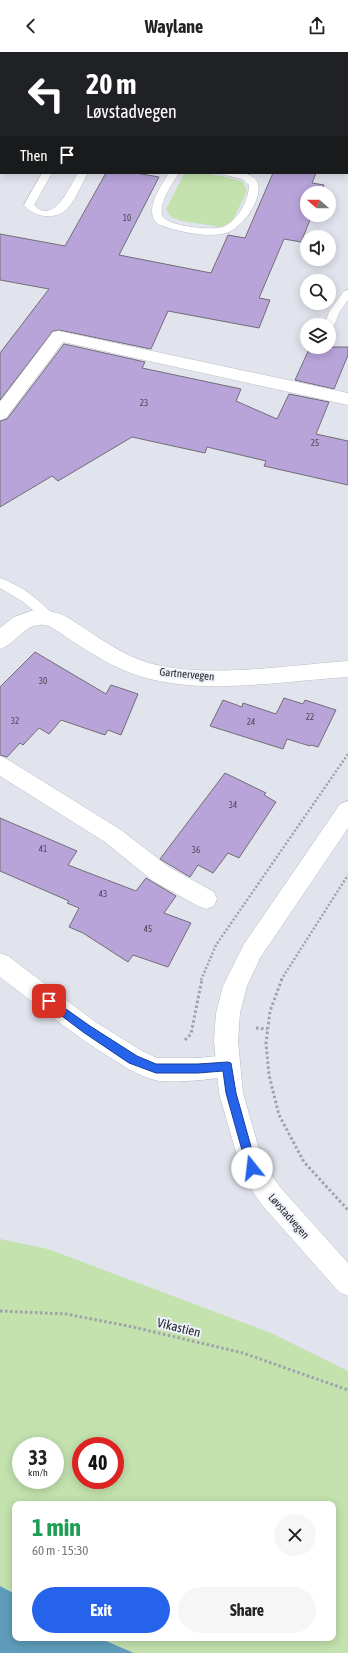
<!DOCTYPE html>
<meta charset="utf-8">
<style>
:root{--surface:#fff;--page:#f6f6f6;--text:#222;--muted:#767676;--accent:#2563eb}
body{margin:0;font-family:"Asap Condensed",sans-serif;background:var(--page);color:var(--text);height:100vh;display:flex;flex-direction:column;font-size:15px;white-space:nowrap}
*{box-sizing:border-box;margin:0}
p{font-size:13px;color:var(--muted)}
.icon{flex:none;width:22px;height:22px;fill:none;stroke:currentColor;stroke-width:2;stroke-linecap:round;stroke-linejoin:round}
.map{position:relative;flex:1;overflow:hidden}
.side{position:absolute;left:12px;top:1449px;width:324px;height:140px;display:flex;flex-direction:column;background:var(--surface);border-radius:8px;box-shadow:0 2px 10px #0003}
.side>*{flex:none}
.banner{position:absolute;left:0px;top:0px;width:348px;height:122px;box-shadow:0 2px 10px #0003;background:#202124;color:#fff;overflow:hidden}
.needle{width:26px;rotate:290deg}
.controls{position:absolute;left:300px;top:134px;display:grid;gap:8px}
.controls a{display:grid;place-items:center;width:36px;height:36px;border-radius:50%;background:var(--surface);box-shadow:0 2px 10px #0003;font-size:20px}
.speed{position:absolute;left:12px;top:1385px;display:flex;gap:8px;font-size:20px;font-weight:700;text-align:center}
.speed>*{display:grid;place-content:center;width:52px;height:52px;border-radius:50%;background:var(--surface);box-shadow:0 2px 10px #0003;line-height:1}
.speed small{font-size:10px;font-weight:400}
.speed .limit{border:6px solid #d22;background:#fff;color:#111}
.pin{position:absolute;display:grid;place-items:center;width:34px;height:34px;color:#fff;margin:-17px;border-radius:8px;box-shadow:0 2px 6px #0006}
.me{position:absolute;width:44px;margin:-22px;rotate:344deg;stroke-linejoin:round;filter:drop-shadow(0 0 3px #0008)}
.turn{display:flex;align-items:center;gap:14px;height:84px;padding:0 20px;font-size:18px}
.turn .icon{width:52px;height:52px;stroke-width:2.5}
.turn b{display:block;font-size:28px;line-height:34px}
.then{display:flex;align-items:center;height:38px;padding:0 20px;background:#0003;gap:8px;font-size:15px}
.round{display:grid;place-items:center;flex:none;width:42px;height:42px;border-radius:21px;background:var(--page)}
.head{display:flex;align-items:center;justify-content:space-between;height:68px;padding:0 20px}
h1{font-size:24px;font-weight:700;line-height:30px;color:#1e9e55}
.action{display:flex;gap:8px;margin-top:auto;padding:8px 20px}
.action a{flex:1;height:46px;border-radius:24px;background:var(--accent);color:#fff;font-size:16px;font-weight:700;line-height:46px;text-align:center}
.action a+a{background:var(--page);color:var(--text)}
header{display:flex;justify-content:space-between;align-items:center;height:52px;padding:0 20px;background:var(--surface);font-size:18px;font-weight:700}
.map>svg:first-child{display:block}
</style>
<header><svg class="icon" aria-label="back" viewBox="0 0 24 24"><path d="M15 5l-7 7 7 7"/></svg>Waylane<svg class="icon" aria-label="share" viewBox="0 0 24 24"><path d="M12 15V3M7 8l5-5 5 5M5 13v7h14v-7"/></svg></header>
<div class="map">
<svg width="348" height="1601" viewBox="0 0 348 1601">
<rect width="100%" height="100%" fill="#e1e4ed"/>
<path fill="#c3e2ae" fill-rule="evenodd" d="M186,121c19,0 39,2 57,9l4,9 -15,31 -12,5 -38,-6 -11,-4 -5,-8 18,-35z
M0,1187l48,10 223,84 77,38v282h-214l-35,-15h234v-134h-318v90l-15,-8zM21,1394h34v34h-34zM81,1394h34v34h-34z"/>
<path fill="#5f9cbb" d="M0,1534l15,8v44h84l35,15h-134z"/>
<path fill="#b8a4d9" stroke="#716e76" d="M106,121h30l23,4 -40,78 92,18 17,-38 17,3 28,-65h43l-4,10 12,2 -3,8h-14v22h5l-11,27 -17,-3 -25,59 11,2 -11,28 -91,-17 -17,38 -92,-19 -6,1 -53,69v-47l49,-64 -49,-9v-46l65,12z
M64,292l81,18 -3,6 99,21 -5,12 41,18 12,-25 40,8 -13,32 32,7v44l-84,-19 2,-5 -59,-14 -2,6 -73,-16 -74,44 -6,-5 -52,31v-86l7,-2z
M310,295h38v8l-14,34 -39,-9z
M35,600l71,42 5,-9 27,9 -17,41 -13,-5 -3,5 -44,-15 -12,14 -10,-6 -16,17 -3,-2 -13,14 -7,-2v-68z
M284,646l19,6 2,-4 31,10 -18,37 -7,-2 -1,1 -23,-7 -4,10 -73,-23 13,-26 19,7 1,-4 33,11z
M225,721l41,20 -2,2 12,7 -37,56 -11,-5 -15,20 -15,-8 -8,12 -30,-18z
M0,766l77,33 -9,14 68,26 10,-13 30,18 -12,17 27,10 -23,44 -35,-12 -5,7 -45,-29 -14,-6 10,-19 -12,-5 2,-2 -69,-30z"/>
<g fill="none" stroke-linecap="round" stroke-linejoin="round">
<g stroke="#b9bcc5" stroke-width="1">
<path id="lane" d="M42,121h10l-18,32c20,21 36,-19 44,-32h10c-6,10 -13,28 -21,36 -12,12 -34,8 -43,-4z
M169,121h10c-7,11 -20,29 -17,42 2,11 51,16 61,12 15,-6 26,-27 26,-42l-7,-6 -17,-4 -2,-2c10,0 22,-2 30,4 17,13 -9,49 -24,55 -20,7 -49,0 -69,-7 -19,-11 1,-39 9,-52z
M348,238v10l-8,11 -7,17 -4,1v-4h-5l6,-15 14,-19z
M0,526c21,7 39,22 54,37l2,3 -2,3 -4,2 -4,-2 -24,-20 -22,-13z"/>
</g>
<g stroke="#b9bcc5" stroke-width="1">
<path id="street" d="M0,61h1v8h-1z
M347,63h1v8h-1z
M59,279l289,62v12l-285,-63 -57,76 -6,2v-18l53,-70z
M34,558l15,1 12,3c26,14 50,35 79,46 56,21 148,5 208,1v16c-70,4 -153,21 -220,-5 -28,-11 -53,-30 -79,-46 -23,-7 -31,17 -49,23v-21l14,-11z
M0,704l7,3 114,71 48,37 45,25 3,7 -3,7 -8,3 -8,-3 -45,-25 -48,-39 -105,-66z
M0,901l8,3 86,65 48,30 15,7h41l30,-3 9,3 3,8 -3,8c-15,5 -67,10 -82,6 -19,-5 -36,-17 -52,-27 -36,-23 -69,-50 -103,-76z"/>
</g>
<g stroke="#b9bcc5" stroke-width="1">
<path id="secondary" d="M348,749v27l-88,130 -13,28 -7,27 -2,28 5,52 20,70 17,24 68,76v33l-9,-4 -77,-87 -19,-28 -24,-84 -5,-52 2,-28 7,-27 21,-42 96,-140z"/>
</g>
<path stroke="#a0a2aa" stroke-width="2.5" stroke-dasharray="2 2" stroke-linecap="butt" d="M201,928l15,-35 132,-191
M281,928l67,-105"/>
<path stroke="#a0a2aa" stroke-width="3" stroke-dasharray="2.5 2.5" stroke-linecap="butt" d="M282,927l-12,32 -4,32 3,32 10,40 25,47 44,48
M256,976l11,1
M185,988l6,-6 11,-55
M0,1259l66,3 67,13 110,26 105,37"/>
<use href="#lane" fill="#fff" fill-rule="evenodd"/>
<use href="#street" fill="#fff" fill-rule="evenodd"/>
<use href="#secondary" fill="#fff" fill-rule="evenodd"/>
</g>
<path fill="#2563eb" stroke="#184099" d="M49,945l41,29 47,30 19,8h42l30,-2 3,1 5,30 21,75 -1,4 -4,1 -3,-1 -2,-4 -21,-75 -3,-22 -25,2h-42l-27,-10 -46,-31 -37,-28 -2,-3 2,-3z"/>
<g text-anchor="middle" stroke-width="4" stroke-linejoin="round" paint-order="stroke">
<g font-size="9" fill="#4b4757">
<text x="127" y="169">10</text>
<text x="144" y="354">23</text>
<text x="315" y="394">25</text>
<text x="43" y="632">30</text>
<text x="310" y="668">22</text>
<text x="15" y="672">32</text>
<text x="251" y="673">24</text>
<text x="233" y="756">34</text>
<text x="43" y="800">41</text>
<text x="196" y="801">36</text>
<text x="103" y="845">43</text>
<text x="148" y="880">45</text>
</g>
<g font-size="11" fill="#27282c" stroke="#eef2fb">
<text transform="translate(187 622) rotate(5)" y="4">Gartnervegen</text>
<text transform="translate(289 1164) rotate(49)" y="4">Løvstadvegen</text>
</g>
<g font-size="13" fill="#27282c" stroke="#eef2fb">
<text transform="translate(179 1275) rotate(14)" y="5">Vikastien</text>
</g>
</g>
</svg>
<div class="controls">
<a><svg class="needle" viewBox="-14 -14 28 28"><path d="M0-13l5 13h-10z" fill="#e53935"/><path d="M0 13l5-13h-10z" fill="#767676"/></svg></a>
<a><svg class="icon" aria-label="sound" viewBox="0 0 24 24"><path d="M4 9h4l5-4v14l-5-4H4zM17 9q2 3 0 6"/></svg></a>
<a><svg class="icon" aria-label="search" viewBox="0 0 24 24"><circle cx="10" cy="10" r="6"/><path d="M15 15l6 6"/></svg></a>
<a><svg class="icon" aria-label="layers" viewBox="0 0 24 24"><path d="M12 4l9 5-9 5-9-5zM3 14l9 5 9-5"/></svg></a>
</div>
<div class="speed"><div>33<small>km/h</small></div><div class="limit">40</div></div>
<div class="pin" style="left:49px;top:949px;background:#d93025"><svg class="icon" aria-label="arrive" viewBox="0 0 24 24"><path d="M6 21V4h12l-3 4 3 4H6"/></svg></div>
<svg class="me" style="left:252px;top:1116px" viewBox="-20 -20 40 40"><circle r="19" fill="#fff"/><path d="M0-13L10 11 0 6-10 11z" fill="#2563eb"/></svg>
<div class="banner">
<div class="turn"><svg class="icon" aria-label="left" viewBox="0 0 24 24"><path d="M17 20v-9H6M10 6l-5 5 5 5"/></svg><div><b>20 m</b>Løvstadvegen</div></div>
<div class="then">Then<svg class="icon" aria-label="arrive" viewBox="0 0 24 24"><path d="M6 21V4h12l-3 4 3 4H6"/></svg></div>
</div>
<section class="side">
<div class="head"><div><h1>1 min</h1><p>60 m · 15:30</p></div><a class="round"><svg class="icon" aria-label="close" viewBox="0 0 24 24"><path d="M6 6l12 12M18 6L6 18"/></svg></a></div>
<div class="action"><a>Exit</a><a>Share</a></div>
</section>
</div>
